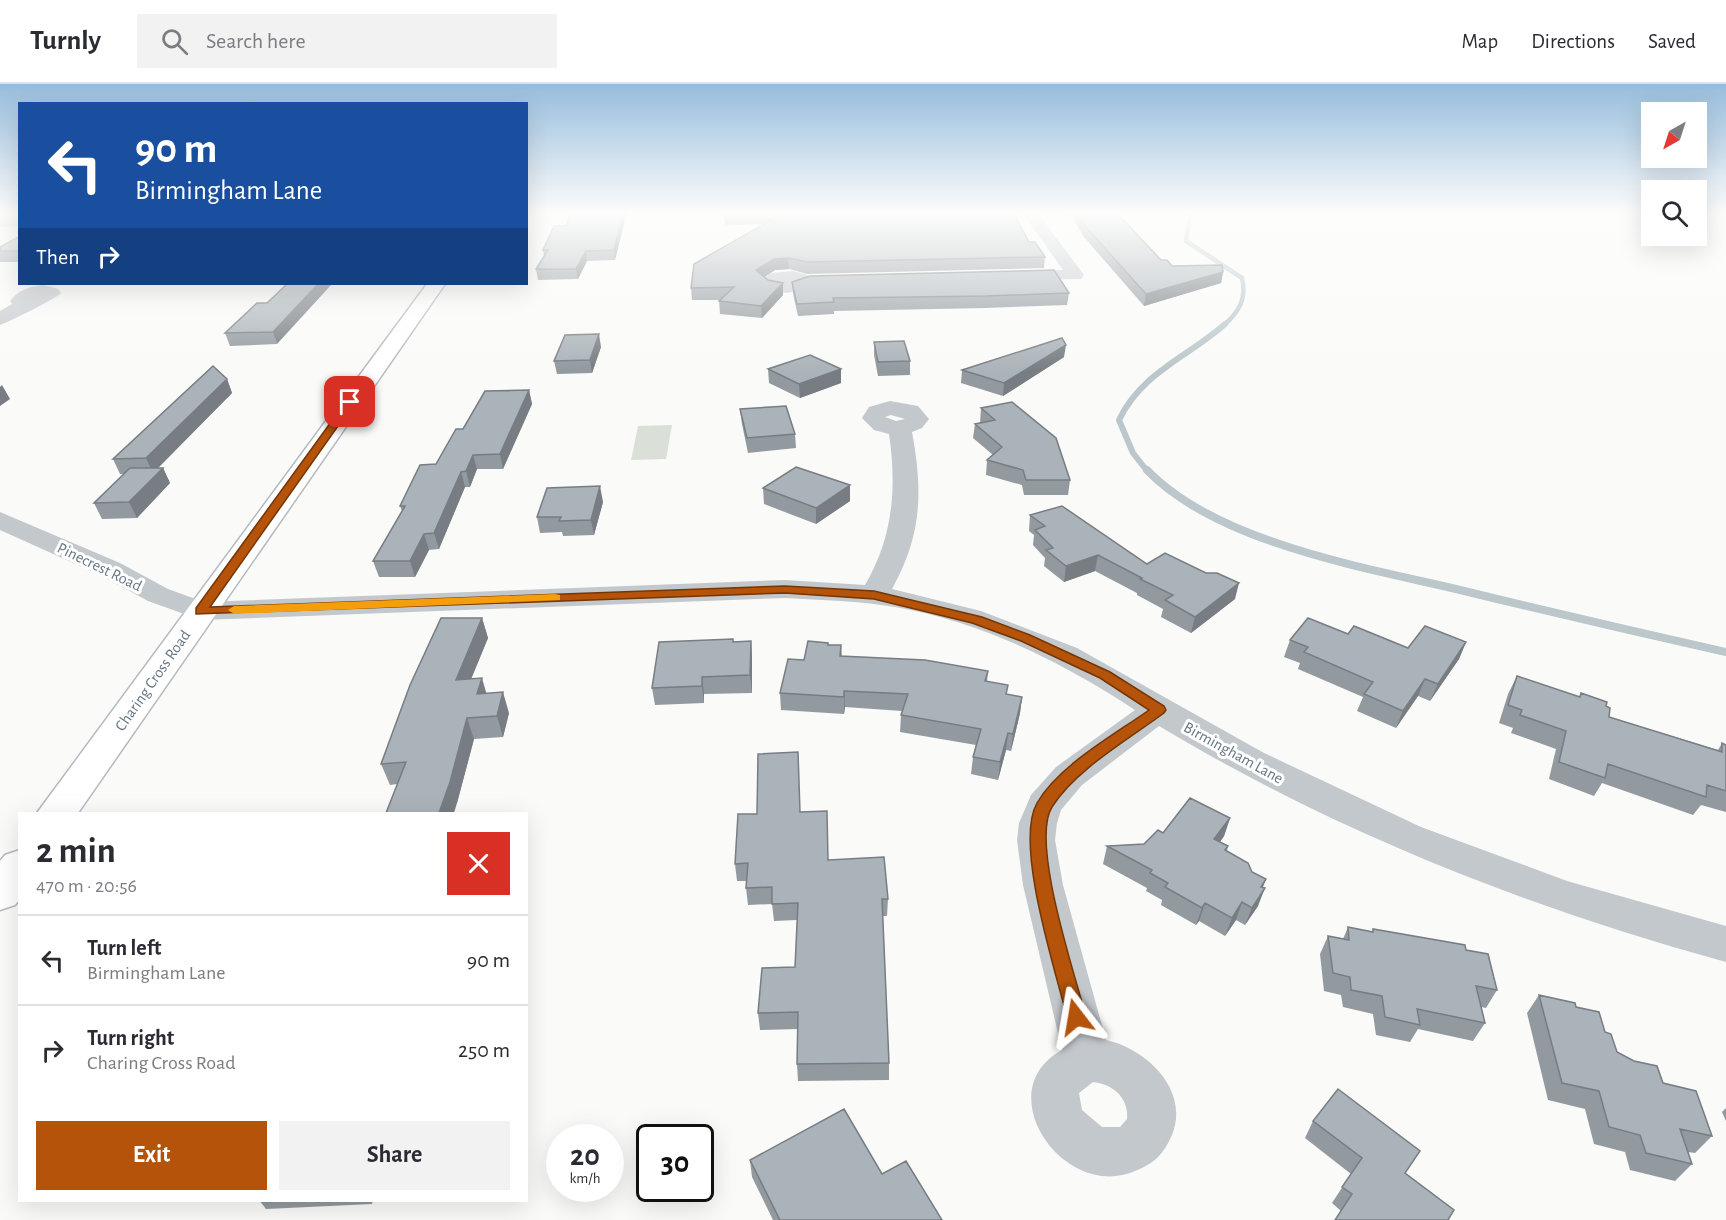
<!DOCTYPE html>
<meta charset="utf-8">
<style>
:root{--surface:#fff;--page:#f2f2f3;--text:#2b2b33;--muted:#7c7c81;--line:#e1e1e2;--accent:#b45309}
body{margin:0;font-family:"Alegreya Sans",sans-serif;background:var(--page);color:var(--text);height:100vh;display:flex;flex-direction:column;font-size:22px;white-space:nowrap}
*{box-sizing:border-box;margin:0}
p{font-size:20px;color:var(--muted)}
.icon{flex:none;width:33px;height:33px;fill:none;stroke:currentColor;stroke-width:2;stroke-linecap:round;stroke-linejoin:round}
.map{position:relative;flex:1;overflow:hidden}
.panel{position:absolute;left:18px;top:728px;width:510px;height:390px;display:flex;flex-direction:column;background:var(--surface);border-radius:0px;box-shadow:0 6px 24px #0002}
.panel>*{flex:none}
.hud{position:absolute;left:18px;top:18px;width:510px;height:183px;border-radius:0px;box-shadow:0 6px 24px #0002;background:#1a4fa0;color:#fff;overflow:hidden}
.needle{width:39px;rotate:219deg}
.tools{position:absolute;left:1641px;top:18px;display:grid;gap:12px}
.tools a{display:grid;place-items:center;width:66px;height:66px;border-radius:0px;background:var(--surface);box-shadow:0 6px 24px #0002;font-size:30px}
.speed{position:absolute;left:546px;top:1040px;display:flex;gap:12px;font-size:30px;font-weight:700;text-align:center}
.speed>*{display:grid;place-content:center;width:78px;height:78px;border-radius:50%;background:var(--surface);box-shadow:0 6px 24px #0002;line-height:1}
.speed small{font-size:15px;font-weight:400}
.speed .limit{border:3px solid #111;border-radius:9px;background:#fff;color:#111}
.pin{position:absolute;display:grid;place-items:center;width:51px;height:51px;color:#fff;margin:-26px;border-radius:12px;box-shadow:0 3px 9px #0006}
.me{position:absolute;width:66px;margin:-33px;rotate:346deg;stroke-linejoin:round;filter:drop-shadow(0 0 4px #0008)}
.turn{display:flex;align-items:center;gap:21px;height:126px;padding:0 18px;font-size:27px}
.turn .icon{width:78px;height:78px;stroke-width:2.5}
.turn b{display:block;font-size:42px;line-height:51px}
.then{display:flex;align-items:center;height:57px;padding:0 18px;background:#0003;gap:12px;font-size:22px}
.round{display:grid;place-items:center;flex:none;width:63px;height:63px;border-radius:0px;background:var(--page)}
.summary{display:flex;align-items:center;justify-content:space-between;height:102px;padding:0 18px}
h1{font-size:36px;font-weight:700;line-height:45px}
.primary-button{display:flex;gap:12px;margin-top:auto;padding:12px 18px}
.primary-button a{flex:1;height:69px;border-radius:0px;background:var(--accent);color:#fff;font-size:24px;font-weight:700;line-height:69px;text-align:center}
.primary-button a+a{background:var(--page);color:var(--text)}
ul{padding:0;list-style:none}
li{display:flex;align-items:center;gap:18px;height:90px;padding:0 18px;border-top:2px solid var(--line)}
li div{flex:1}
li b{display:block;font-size:22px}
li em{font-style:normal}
header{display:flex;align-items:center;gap:36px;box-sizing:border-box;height:84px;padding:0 30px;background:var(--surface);border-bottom:2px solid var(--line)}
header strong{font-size:28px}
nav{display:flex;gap:33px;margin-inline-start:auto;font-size:21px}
.search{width:420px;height:54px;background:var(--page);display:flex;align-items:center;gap:15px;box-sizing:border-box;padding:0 21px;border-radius:0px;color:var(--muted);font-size:22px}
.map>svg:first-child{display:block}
</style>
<header>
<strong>Turnly</strong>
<div class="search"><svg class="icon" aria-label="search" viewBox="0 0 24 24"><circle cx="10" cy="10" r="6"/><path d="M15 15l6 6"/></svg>Search here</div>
<nav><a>Map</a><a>Directions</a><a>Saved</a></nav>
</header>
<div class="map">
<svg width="1726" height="1136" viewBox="0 0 1726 1136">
<rect width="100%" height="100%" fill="#fafaf8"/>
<path fill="#dadfd7" d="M672,341l-6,34 -35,1 7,-34z"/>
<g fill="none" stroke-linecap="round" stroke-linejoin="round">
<path stroke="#bbc7cb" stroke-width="4.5" d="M1191,128l-5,29 56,37c5,21 -3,34 -19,48"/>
<path stroke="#bbc7cb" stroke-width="6" d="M1148,388l-15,-19 -14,-33c23,-48 69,-63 106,-96"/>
<path stroke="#bbc7cb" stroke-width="8" d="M1147,386c69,72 215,97 309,119 90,22 180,43 270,63"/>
<g stroke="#b3babf" stroke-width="3">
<path id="secondary" d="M427,200h18l-367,529h-41z
M20,766v49l-5,6 -15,5v-49l5,-6z"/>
</g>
<path fill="#c3c8cc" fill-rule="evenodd" d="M1022,128h15l47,63 -3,4 -74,1 -3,-4 9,-5 50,-1z
M793,187l14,4 5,8 -3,4c-15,7 -38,10 -50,-5l12,-9z
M44,201l14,4 3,4c-4,5 -54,30 -61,32v-14l12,-7 -2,-3c8,-11 21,-15 34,-16z
M890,317l28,5 11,13 -7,9 -10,4c11,60 10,103 -20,157l89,22 96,37 187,105 157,74 146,54 159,45v36c-199,-55 -389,-129 -567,-236l-77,59 -21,25 -4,13 -2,17 8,45 43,155c41,9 84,50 66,95 -9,20 -17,28 -37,36 -71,31 -148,-80 -73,-121l-39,-165 -6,-45 2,-17 12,-28 25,-28 79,-57c-73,-48 -153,-88 -240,-103 -36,-6 -73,-7 -110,-9l-584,22 -53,-19 -48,-26 -100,-45v-18l120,51 48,26 36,13 581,-22 80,5c28,-48 32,-96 24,-151l-15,-4 -12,-12 7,-11zM891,331l14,4 -9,2 -11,-4zM1093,998c20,2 36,16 34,37l-7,8h-18l-20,-17 -3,-17z"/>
<path fill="#c3c8cc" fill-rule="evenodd" d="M20,132v10l-20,1v-10z"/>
<use href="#secondary" fill="#fff" fill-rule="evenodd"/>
</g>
<path fill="#929a9f" d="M627,128l-12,48 -28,1 -9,18 -40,1 -2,-11 8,-12 -1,-7 23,-24z
M724,128h289l16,30 16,15 -1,11 -237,6 -18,-5 -14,1 -11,7 19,18 -21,23 -42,-4 -1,-13 1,-1h-28l-1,-12 74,-64 -40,1z
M1070,128h46l45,48 11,6 51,6 -2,11 -77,23 -60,-69 -14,-23z
M20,152v26h-20v-15z
M792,198l277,11 -2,12 -82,3 -151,3v3l-36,2 -5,-22z
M267,219l10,41 -47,2 -5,-13z
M874,258l36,19v14l-32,1 -4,-21z
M601,263l-9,26 -35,1 -3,-13z
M1064,273l-61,39 -42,-13 1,-13z
M768,285h73v14l-41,15 -31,-15z
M227,295l5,14 -74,75h5l7,15 -33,35 -35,1 -8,-16 31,-29h-5l-7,-15z
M529,306l3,14 -29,65h-26l-7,18h-5l-26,62 -10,1 -14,27h-36l-6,-16 29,-50 -2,-5 36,-42 27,-35z
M981,324l89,72 -2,15h-44l-2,-10 -36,-10 1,-15 6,-5 -20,-17 2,-14 5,-1z
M740,325l55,25 1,14 -48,5 -6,-29z
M850,401v16l-34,23 -52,-20 -1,-16z
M603,418l-9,33 -31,1 -1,-4 -22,1 -3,-16z
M1030,431l117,49 88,35 -44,34 -30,-16 2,-8 -26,-14v-2l-42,-22 -31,11 -20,-16 1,-8 -12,-13 1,-10 -5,-4z
M482,534l6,20 -17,41 38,34 -6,24 -29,2 -17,64 -60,-19 -7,1 -9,-21z
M1348,550l60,14 58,-6 -7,17 -29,42 -12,-5 -22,32 -39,-17 6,-14 -65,-28 2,-6 -16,-6 6,-17z
M751,557l1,17v35l-48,1v9l-49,2 -3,-17 82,-46z
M828,561h13l1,11 146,15 -1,11 20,12 15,3 -2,16 -9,38 -5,-1 -8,30 -27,-6 2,-17 3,-12 -76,-13 1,-17 1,-4 -57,-4 -1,7 -63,-4 -1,-17 24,-33z
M1517,592l62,21 2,-4 25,13 3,11 109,33 4,-7 4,2v67l-25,-7 -8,10 -91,-32 -8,13 -45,-17 7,-30 -45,-16 2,-5 -14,-5 9,-29z
M800,728l28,48 60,39 -1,17h-4l6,147v17l-91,1 -1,-17 1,-35 -38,1 -2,-17 37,-46 2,-47 -23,1 -2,-17 -24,1 -2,-17 1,-7h-10l-2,-17z
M1230,734l-6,18 -4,6 8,4 -1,5 25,21 11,15 -5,19 -13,19 -9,-5 -11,16 -26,-15 -3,4 -35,-20 1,-5 -16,-9 1,-3 -44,-24 4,-18 37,-2 19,-11z
M1348,843l24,5 1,-3 93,21 31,40 -11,18 -5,-1 4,16 -12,18 -55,-12 -8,13 -34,-7 -3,-21 -30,-7 -2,-12 -17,-4 -4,-37 8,-18 15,3z
M1539,911l37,12 29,25 12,20 46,31 49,53 -17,17 -7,-1 4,12 -17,17 -45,-11 -5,-18 -31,-8 -9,-35 -37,-9 -21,-87z
M1726,1024v13l-4,-9z
M1313,1037l93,52 -65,38 -9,-8 19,-29 -46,-36z
M750,1076l132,14 60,46h-169l-21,-43z
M259,1116h114l-1,4 -106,5z"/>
<path fill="#777d82" d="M623,128h4l-12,48 -1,-10z
M586,167l1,10 -9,18 -2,-10z
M788,174l1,11 -14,1 -18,12 -1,-12 18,-11z
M1223,188l-2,11 -77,23 2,-12z
M783,199v12l-21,23 -1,-12z
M318,200h14l-55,60 -4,-12z
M599,250l2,13 -9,26 -2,-13z
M1066,261l-2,12 -61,39 1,-13z
M841,285v14l-41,15 -1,-14z
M227,295l5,14 -79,80 -7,-15z
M2,301l8,14 -10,7v-19z
M529,306l3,14 -29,65 -3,-15z
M473,371l4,14 -7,18 -4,-16z
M163,384l7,15 -33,35 -8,-16z
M461,388l4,15 -26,62 -5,-16z
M850,401v16l-34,23v-16z
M600,402l3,16 -9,33 -3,-15z
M424,450l5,16 -14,27 -5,-16z
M1098,471l-3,16 -31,11 2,-16z
M1239,499l-4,16 -44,34 4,-16z
M482,534l6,20 -26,63 -6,-21z
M751,557l1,17v35l-2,-18z
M1466,558l-7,17 -29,42 8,-17z
M702,593l2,17v9l-2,-17z
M482,594l6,21 -11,-5z
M1425,595l-7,17 -22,32 7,-17z
M844,607l1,16 -1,7z
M503,608l6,21 -6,24 -6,-21z
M1022,613l-2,16 -9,38 2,-17z
M467,634l7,21 -17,64 -3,10h-15z
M1008,649l-2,17 -8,30 2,-18z
M1230,734l-6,18 -15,21 5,-18z
M1266,795l-6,16 5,-7 -7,18 -13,19 7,-17 9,-21z
M1242,818l-6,18 -11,16 7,-18z
M1205,819l-6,18 -3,4 6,-17z"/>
<path fill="#aab3b9" stroke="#777d82" stroke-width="1.5" d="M571,128h52l-9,38 -28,1 -10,18h-40l12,-19h-5l11,-24h12z
M724,128h60l-60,3z
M785,128h228l16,30h6l10,15 -238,5 -19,-4 -14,1 -18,11 12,10 15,3 -22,23 -42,-5 15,-14 -43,1 3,-24z
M1076,128h40l45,48h6l5,6 50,-1 1,7 -77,22 -61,-68z
M20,152v15h-20v-4z
M1054,186l15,23 -83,3 -153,2 1,4 -37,2 -5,-22 18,-6z
M287,200h31l-45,48 -48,1 32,-30h10z
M599,250l-9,26 -36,1 11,-26z
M1062,254l4,7 -62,38 -42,-13z
M904,257l6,20 -32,1 -4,-20z
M810,271l31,14 -42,15 -31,-15z
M213,282l14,13 -81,79 -33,1z
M529,306l-29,64 -27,1 -7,16 -5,1 -27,61 -10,1 -14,27h-37l32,-55h-5l20,-41 16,-1 20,-35h7l22,-38z
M1012,318l44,36 14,42h-44l-3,-10 -36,-10 15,-13 -27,-23 20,-4 -14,-12z
M786,322l9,28 -48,4 -7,-29z
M796,383l54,18 -34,23 -53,-20z
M130,384h33l-34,34 -35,1z
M600,402l-9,34 -32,1 2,-4h-24l10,-29z
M1062,422l85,58 18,-11 41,20h11l22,10 -44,34 -30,-17 8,-5 -33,-16 2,-1 -44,-23 -32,11 -20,-16 7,-2 -18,-18 10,-4 -15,-11z
M441,534h41l-26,62 26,-2 -5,16 26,-2 -6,24 -30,2 -17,64 -11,31h-53l20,-51 -25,2 29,-79z
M1308,534l40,16 6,-8 54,22 17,-22 41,16 -28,42 -13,-5 -22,32 -39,-17 9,-12 -69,-30 4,-5 -18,-7z
M733,555v3l18,-1 -1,34 -48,2v9l-50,2 7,-46z
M808,557l20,2v2h13l-1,11 85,4 63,11 -3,10 23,4 -2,9 16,3 -9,37 -5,-1 -8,29 -27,-5 8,-28 -80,-14 7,-21 -64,-3v6l-64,-4 8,-34 16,1z
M1517,592l63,21 1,-4 26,9 -1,4 4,2 -1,9 113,35v-9l4,2v46l-19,-6 -1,12 -98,-33 -3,14 -46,-16 7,-31 -46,-16 2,-5 -14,-5z
M798,668l2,60 27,-1 1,49 56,-3 4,42h-6l7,164 -92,1 1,-52 -40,1 4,-45 33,-1 3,-64 -26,1v-17l-26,1 2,-25 -13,1 3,-50h19l1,-60z
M1190,714l40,20 -16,21 14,7 -3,4 23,13 4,9 14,7 -5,8 4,1 -13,20 -10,-6 -10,16 -27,-15 -3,5 -37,-21 3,-4 -18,-10 2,-3 -45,-24 37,-2 14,-14 5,3z
M1348,843l25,5v-3l92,16 1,5 22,4 9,36 -21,-4 9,37 -68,-14 3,16 -35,-8 -3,-21 -31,-6 -1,-13 -17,-4 -5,-37 21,4z
M1539,911l36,8 1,4 23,5 6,20 6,2 6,18 17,9 23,5 6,17 33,8 16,45 -32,-7 12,35 -46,-11 -6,-18 -31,-8 -10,-36 -37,-8z
M1338,1005l82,62 -15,22 49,37 -6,10h-113l17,-26 -10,-7 20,-29 -49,-37z
M844,1025l38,65 24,-13 36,59h-162l-30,-60z"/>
<linearGradient id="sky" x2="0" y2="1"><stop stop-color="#96bcdc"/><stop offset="0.45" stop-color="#fdfdfc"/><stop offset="1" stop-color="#fdfdfc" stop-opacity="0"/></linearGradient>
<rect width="1726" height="287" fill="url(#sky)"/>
<path fill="#b45309" stroke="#753606" stroke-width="1.5" d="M350,315l5,3 -145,205 575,-21 89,5 108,26 48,18 80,37 54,34 2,4 -2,3c-35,26 -89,57 -112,94 -22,35 23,167 34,210l-3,6 -7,2 -7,-2 -2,-6c-12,-48 -53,-174 -30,-214 22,-38 77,-68 112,-93l-49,-32 -79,-37 -49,-18 -98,-24 -89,-6 -589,21v-6l151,-208z"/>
<path fill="#f59e0b" d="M555,510l5,1v5l-326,14 -6,-4 6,-4z"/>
<g text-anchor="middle" stroke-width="6" stroke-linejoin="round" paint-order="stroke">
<g font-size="16" fill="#657683" stroke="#fff">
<text transform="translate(100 482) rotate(26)" y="6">Pinecrest Road</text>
<text transform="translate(152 596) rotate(-55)" y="6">Charing Cross Road</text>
<text transform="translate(1234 668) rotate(29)" y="6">Birmingham Lane</text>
</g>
</g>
</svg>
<div class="tools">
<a><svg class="needle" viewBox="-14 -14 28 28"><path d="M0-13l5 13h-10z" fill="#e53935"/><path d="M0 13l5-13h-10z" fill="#7c7c81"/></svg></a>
<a><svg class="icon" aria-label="search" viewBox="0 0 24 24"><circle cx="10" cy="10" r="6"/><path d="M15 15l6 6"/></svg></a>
</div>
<div class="speed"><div>20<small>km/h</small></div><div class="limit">30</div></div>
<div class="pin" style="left:350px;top:318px;background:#d93025"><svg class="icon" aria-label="arrive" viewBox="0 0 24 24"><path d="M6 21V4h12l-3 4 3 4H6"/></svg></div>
<svg class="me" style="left:1076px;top:933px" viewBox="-20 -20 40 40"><path d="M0-17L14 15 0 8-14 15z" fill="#b45309" stroke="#fff" stroke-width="4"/></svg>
<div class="hud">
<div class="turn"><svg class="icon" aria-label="left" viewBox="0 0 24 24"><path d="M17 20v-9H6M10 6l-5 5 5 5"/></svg><div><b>90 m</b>Birmingham Lane</div></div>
<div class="then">Then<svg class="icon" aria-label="right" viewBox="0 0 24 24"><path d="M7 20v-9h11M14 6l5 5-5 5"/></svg></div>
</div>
<section class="panel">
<div class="summary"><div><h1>2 min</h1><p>470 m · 20:56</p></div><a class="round" style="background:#d93025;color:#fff"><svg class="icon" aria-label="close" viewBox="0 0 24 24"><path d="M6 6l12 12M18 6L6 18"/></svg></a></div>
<ul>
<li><svg class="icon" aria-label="left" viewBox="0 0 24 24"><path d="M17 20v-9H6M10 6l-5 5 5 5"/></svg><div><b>Turn left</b><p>Birmingham Lane</p></div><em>90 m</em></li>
<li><svg class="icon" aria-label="right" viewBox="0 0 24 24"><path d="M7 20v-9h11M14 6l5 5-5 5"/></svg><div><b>Turn right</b><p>Charing Cross Road</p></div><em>250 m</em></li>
</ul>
<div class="primary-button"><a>Exit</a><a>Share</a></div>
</section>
</div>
